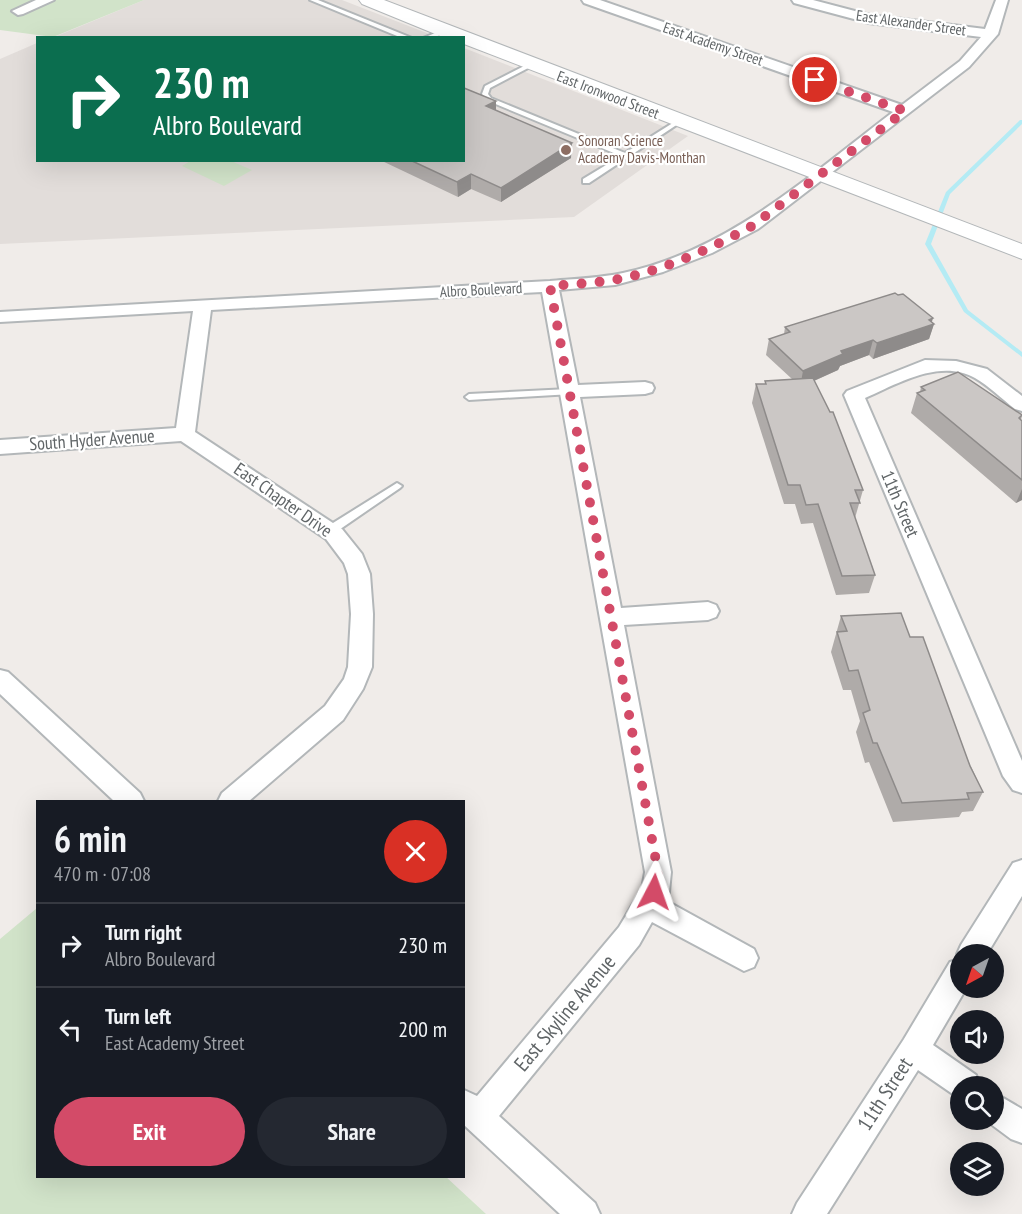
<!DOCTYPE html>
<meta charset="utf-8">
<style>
:root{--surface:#171b24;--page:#242831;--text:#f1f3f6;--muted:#9ea1a6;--line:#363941;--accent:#d34b68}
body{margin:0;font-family:"PT Sans Narrow",sans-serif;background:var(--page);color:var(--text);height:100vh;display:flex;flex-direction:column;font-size:22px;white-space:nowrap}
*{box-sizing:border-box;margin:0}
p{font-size:20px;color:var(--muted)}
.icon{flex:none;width:33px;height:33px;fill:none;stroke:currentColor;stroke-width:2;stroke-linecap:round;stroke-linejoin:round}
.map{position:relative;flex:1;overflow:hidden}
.panel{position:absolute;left:36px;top:800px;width:429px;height:378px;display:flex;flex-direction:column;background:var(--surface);border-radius:0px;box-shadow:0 6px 24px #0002}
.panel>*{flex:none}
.top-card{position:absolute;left:36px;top:36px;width:429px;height:126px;border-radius:0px;box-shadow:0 6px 24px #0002;background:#0b6e4f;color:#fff;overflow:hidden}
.needle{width:39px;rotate:220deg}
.fabs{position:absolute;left:950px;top:944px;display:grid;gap:12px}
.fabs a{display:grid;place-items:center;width:54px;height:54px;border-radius:50%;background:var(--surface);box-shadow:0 6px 24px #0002;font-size:30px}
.pin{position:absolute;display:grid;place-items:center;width:51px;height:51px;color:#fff;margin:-26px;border:3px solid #fff;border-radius:50%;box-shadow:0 2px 6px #0007}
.me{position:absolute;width:66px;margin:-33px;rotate:4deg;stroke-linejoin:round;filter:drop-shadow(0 0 4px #0008)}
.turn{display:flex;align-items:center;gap:21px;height:126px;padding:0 18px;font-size:27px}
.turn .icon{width:78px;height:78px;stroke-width:2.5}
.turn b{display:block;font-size:42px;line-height:51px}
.round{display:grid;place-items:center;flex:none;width:63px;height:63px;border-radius:32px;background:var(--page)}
.head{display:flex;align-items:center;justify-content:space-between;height:102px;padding:0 18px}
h1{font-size:36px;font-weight:600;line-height:45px}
.primary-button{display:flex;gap:12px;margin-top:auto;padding:12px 18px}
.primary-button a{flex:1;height:69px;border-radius:36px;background:var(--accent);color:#fff;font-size:24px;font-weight:600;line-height:69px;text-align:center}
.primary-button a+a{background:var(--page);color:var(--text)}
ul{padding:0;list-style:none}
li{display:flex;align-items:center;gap:18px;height:84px;padding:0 18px;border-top:2px solid var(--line)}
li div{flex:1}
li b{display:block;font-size:22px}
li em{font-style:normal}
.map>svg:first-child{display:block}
</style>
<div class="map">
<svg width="1022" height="1214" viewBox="0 0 1022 1214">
<rect width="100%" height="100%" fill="#f0ece9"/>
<path fill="#e2ddda" d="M144,0h198l95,37 -385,1z
M37,43l1,117h426v-112l224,88 -114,81 -574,27v-185z"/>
<path fill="#d1e3c9" d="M0,0h144l-91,37 -53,-7z
M192,160l39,1 21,9 -28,16 -42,-20z
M37,908l1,268h407l41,38h-486v-275z"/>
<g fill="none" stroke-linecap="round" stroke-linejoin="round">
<path fill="#b4ebf4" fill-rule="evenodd" d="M1020,120h2v4l-72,70 -19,50 37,66 54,42v5l-58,-45 -39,-68 21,-52z"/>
<g stroke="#b3b7b9" stroke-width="4">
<path id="lane" d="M310,0h8l94,38h-10z
M445,29l2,1v2l-14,6h-10z
M530,63l2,1v2l-42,22 -2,6 3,4 134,55 51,-32 5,1 -92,61h-6v-4l38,-23 -135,-56 -4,-6 3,-8z
M569,389l4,3 -1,2 -103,6 -4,-3 4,-3z
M397,483l5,3 -2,2 -67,46h-8l-1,-3 1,-3z"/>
</g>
<g stroke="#b3b7b9" stroke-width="4">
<path id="street" d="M36,0h18l-31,14 -5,1 -6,-4z
M582,0h18l302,105 58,-44 21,-24 -112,-14 -75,-20 -2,-3h21l57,15 115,14 11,-29h12l-10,34 -29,33 -211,162 -46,24 -49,19 -48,13 -56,5 19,95 67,-3 7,2 2,4 -2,4 -7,2 -65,3 41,211 87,-6 8,3 3,6 -3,6 -8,3 -84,5 47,247 -2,20 -4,8 89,49 4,9 -4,9 -10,4 -92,-49 -13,23 -140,171 96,87 5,11h-40l-96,-89v-35l13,6 142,-169 23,-38 3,-17 -103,-580 -331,18 -16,122 147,97 20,25 8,20 3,40 -1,53 -9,22 -20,31 -94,81h-31l4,-8 103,-87 19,-27 4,-12 3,-53 -3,-40 -4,-11 -18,-24 -145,-98 -181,13v-14l176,-12 17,-117 -193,11v-10l550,-31c24,-2 49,-3 73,-8 105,-22 187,-98 270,-161l-309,-109z
M925,360l31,1 31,8 35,27v15l-7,-2c-13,-10 -26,-23 -40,-31 -35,-20 -78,6 -110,20l157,363v32l-9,-3 -10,-14 -159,-381 3,-4z
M0,670l8,2 132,121 4,8h-30l-114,-107z
M1022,860v36l-35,58h-27v33h7l-34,58 43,30 4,11h-20v13l-42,-29 -91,144h-35l5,-11 107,-164 46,-77 9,-3 -2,-5 4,-9 52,-82z
M993,1092l29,17v34l-11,-4 -27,-20h9z"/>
</g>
<g stroke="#b3b7b9" stroke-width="2">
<path id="secondary" d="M359,0h25l638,244v15l-558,-215v-6h-19l-83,-34z"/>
</g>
<use href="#lane" fill="#fff" fill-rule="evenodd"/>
<use href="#street" fill="#fff" fill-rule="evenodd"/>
<use href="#secondary" fill="#fff" fill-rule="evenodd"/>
</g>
<path fill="#afaba9" d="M496,111l75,47 -70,44 -30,-13 -13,8 -78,-37h84z
M932,322l2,2 -5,15 -56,20 -4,-4 -29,11 -2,4 -24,11 49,109 -8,28 20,57 -6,18 -33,2 -23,-72 -12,1 -6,-20h-11l-32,-101 4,-19h9v-3l27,-2 -26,-24 3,-16 15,-5 1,-7z
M921,387l101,29 -1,4 1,1v79l-6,3 -105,-90 6,-20 3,-1z
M841,616l69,21 73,155 -10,19 -11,1 -3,5 -66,5 -24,-60 -4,1 -9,-31 4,-11 -9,-31h-8l-12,-38z"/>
<path fill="#8e8b8a" d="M496,101v14l-10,-9z
M572,143l-1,15 -70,44v-14z
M471,174v15l-13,8 -1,-15z
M933,318l-2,7 3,-1 -5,15 -56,20 4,-16z
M873,340l-4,15 -29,11 -2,4 -38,17 3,-16 38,-20z
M1022,489v11l-6,3z"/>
<path fill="#cbc7c5" stroke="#8e8b8a" stroke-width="1.5" d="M464,88l32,13 -10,5 86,37 -71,45 -30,-14 -14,8 -47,-22h54z
M895,293l3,2 5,-1 30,24 -4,2 5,4 -57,19 -4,-3 -32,11 2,3 -40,17 -34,-32 21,-7 -5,-5z
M958,372l64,43 -3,3 3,3v59l-105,-87 8,-3 -4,-3z
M813,378l17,34h3l30,78h-8l5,13h-10l25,72 -33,1 -24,-72 -12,1 -6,-20h-12l-32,-101h10l-1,-3z
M901,613l9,24h13l47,129 13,26 -16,1 2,6 -67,4 -25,-60h-4l-10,-30 7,-3 -12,-40 -9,1 -12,-39 10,-1 -6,-15z"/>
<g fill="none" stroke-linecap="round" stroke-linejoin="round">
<path stroke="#d34b68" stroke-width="10" stroke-dasharray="0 18" d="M654,892l4,-20 -108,-586c24,-2 50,-3 74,-8 45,-10 88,-30 128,-52l153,-115 -90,-31"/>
</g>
<circle fill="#8d6e63" stroke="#fff" stroke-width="2" cx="566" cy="150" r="6"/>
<g text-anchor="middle" stroke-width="4.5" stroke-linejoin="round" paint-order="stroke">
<g font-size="15" fill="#606567" stroke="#fff">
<text transform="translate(911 23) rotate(8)" y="5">East Alexander Street</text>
<text transform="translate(713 44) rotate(19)" y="5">East Academy Street</text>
<text transform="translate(608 95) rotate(21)" y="5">East Ironwood Street</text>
<text transform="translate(481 290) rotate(-3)" y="5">Albro Boulevard</text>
</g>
<g font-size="15" fill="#785e54" stroke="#fff" text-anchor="start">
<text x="578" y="146">Sonoran Science<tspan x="578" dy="17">Academy Davis-Monthan</tspan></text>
</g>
<g font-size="18" fill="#606567" stroke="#fff">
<text transform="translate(92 440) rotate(-4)" y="6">South Hyder Avenue</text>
<text transform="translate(283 500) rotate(35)" y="6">East Chapter Drive</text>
<text transform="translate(900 504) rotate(67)" y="6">11th Street</text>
</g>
<g font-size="21" fill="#606567" stroke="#fff">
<text transform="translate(565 1013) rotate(-50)" y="7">East Skyline Avenue</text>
<text transform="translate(885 1094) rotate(-57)" y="7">11th Street</text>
</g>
</g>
</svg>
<div class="fabs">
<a><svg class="needle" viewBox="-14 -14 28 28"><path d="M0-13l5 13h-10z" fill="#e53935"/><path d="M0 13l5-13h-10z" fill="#9ea1a6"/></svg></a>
<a><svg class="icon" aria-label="sound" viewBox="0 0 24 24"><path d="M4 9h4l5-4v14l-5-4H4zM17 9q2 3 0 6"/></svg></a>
<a><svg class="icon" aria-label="search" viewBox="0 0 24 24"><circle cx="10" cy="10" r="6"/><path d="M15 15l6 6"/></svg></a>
<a><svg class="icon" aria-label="layers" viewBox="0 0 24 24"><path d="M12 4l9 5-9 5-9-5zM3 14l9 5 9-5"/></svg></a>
</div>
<div class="pin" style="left:815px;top:80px;background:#d93025"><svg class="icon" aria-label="arrive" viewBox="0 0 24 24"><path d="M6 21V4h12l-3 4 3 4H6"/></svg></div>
<svg class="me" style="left:654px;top:892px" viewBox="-20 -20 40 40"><path d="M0-17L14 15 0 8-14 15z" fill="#d34b68" stroke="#fff" stroke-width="4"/></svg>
<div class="top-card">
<div class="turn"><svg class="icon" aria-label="right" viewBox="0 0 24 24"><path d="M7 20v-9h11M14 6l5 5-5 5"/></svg><div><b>230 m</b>Albro Boulevard</div></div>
</div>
<section class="panel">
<div class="head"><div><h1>6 min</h1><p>470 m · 07:08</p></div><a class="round" style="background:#d93025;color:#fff"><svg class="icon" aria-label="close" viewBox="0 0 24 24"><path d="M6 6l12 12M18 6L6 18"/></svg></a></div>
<ul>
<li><svg class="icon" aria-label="right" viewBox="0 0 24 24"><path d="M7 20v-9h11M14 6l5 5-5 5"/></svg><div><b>Turn right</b><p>Albro Boulevard</p></div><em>230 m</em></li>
<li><svg class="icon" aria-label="left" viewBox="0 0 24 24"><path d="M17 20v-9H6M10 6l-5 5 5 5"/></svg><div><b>Turn left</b><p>East Academy Street</p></div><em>200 m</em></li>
</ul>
<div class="primary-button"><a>Exit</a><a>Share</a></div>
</section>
</div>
